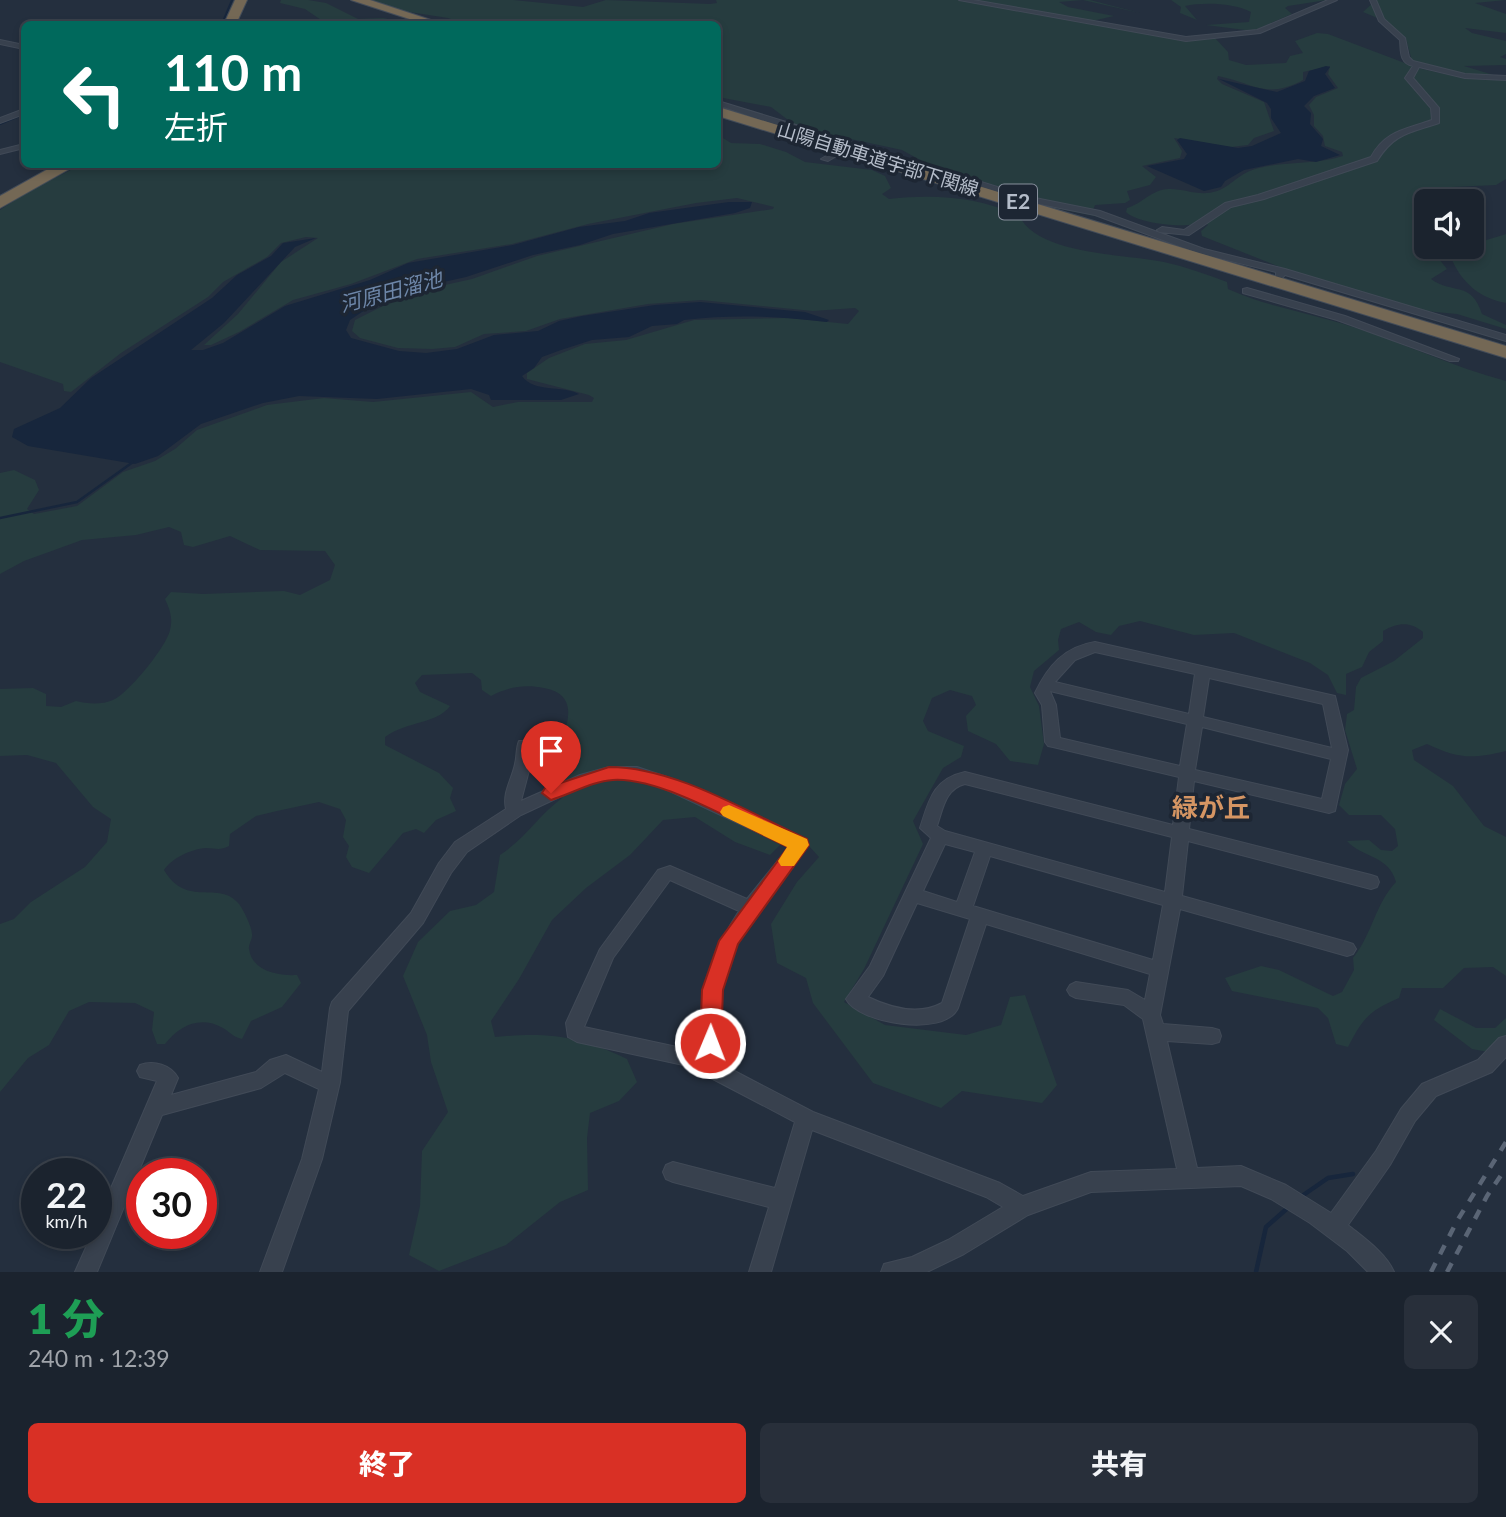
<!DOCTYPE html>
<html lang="ja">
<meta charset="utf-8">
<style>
:root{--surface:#1b232e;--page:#282f3a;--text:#f1f3f6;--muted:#a0a4aa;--line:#39404a;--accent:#d93025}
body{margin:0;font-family:Lato,"Noto Sans JP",sans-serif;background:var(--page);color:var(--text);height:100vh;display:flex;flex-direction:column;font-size:26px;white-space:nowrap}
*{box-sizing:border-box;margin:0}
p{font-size:23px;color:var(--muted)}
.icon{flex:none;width:38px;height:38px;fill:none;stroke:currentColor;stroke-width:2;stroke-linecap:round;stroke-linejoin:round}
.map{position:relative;height:1272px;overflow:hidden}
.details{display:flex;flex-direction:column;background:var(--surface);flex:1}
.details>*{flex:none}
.guide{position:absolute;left:21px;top:21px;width:700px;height:147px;border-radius:10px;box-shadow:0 4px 10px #0003,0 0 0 2px var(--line);background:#00695c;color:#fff;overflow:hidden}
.fabs{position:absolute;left:1414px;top:189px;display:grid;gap:14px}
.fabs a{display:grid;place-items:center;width:70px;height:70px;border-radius:10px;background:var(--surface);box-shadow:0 4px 10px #0003,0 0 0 2px var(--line);font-size:35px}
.speed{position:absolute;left:21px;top:1158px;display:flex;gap:14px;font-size:35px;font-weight:700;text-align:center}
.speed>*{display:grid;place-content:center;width:91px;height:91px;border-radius:50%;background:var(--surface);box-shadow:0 4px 10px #0003,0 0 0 2px var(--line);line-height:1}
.speed small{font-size:18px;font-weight:400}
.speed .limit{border:10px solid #d22;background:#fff;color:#111}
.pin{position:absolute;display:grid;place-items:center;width:60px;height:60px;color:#fff;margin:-72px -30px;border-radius:50% 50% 50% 0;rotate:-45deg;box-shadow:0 0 7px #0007}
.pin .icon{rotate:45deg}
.me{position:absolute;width:77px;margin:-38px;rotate:1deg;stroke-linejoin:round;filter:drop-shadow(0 0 5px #0008)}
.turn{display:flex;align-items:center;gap:24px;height:147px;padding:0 28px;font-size:32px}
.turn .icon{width:91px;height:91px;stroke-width:2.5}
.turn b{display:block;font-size:49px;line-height:60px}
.round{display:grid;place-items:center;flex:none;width:74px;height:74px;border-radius:10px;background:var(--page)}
.head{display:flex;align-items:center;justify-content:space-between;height:119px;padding:0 28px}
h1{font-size:42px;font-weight:800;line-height:52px;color:#1e9e55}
.primary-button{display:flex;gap:14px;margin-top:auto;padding:14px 28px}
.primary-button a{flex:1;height:80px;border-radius:10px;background:var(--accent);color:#fff;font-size:28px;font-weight:800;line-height:80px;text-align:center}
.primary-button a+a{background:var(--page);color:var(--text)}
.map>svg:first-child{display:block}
</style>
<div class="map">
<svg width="1506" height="1272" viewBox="0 0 1506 1272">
<rect width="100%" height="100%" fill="#242f3e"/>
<path fill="#263c3f" d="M281,0h27l18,3 32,16 25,-1 30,6h-86l-22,-15 -25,-6z
M371,0h142l70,7 23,-7 104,4 7,-1 -1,-3h374l50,13 -57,-13 -24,2 9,5 46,9 -22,5 90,20 33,-3 13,14 1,8 17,5 40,-2 4,-7 13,-3 -8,-12 22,-8 11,1 90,34 31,7 57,5v99l-10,6 -66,3 -9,5 13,8h-8v46h23l-14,7 12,15 -16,10c22,16 40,1 51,35l24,11v4l-49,-15 -32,-3 -140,-42 -83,-33 -1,-5 7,-6 -5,-3c-15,7 -65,2 -77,-10l1,-4c15,-4 26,-20 43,-19 16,0 30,8 47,2 15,-5 21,-18 42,-23 28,-7 56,-3 84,-12l-1,-4 -17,-6 -2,-10 -9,-10v-11l-5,-10 7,-8 22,-9 -10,-14 2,-8 -27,6v8c-37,20 -49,3 -85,-4l-1,3 5,5 42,18 10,29 -20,7 -6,7 -17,2 -57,-9 8,13 -2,7 -38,8 14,11 -6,8 -23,6 3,9 -5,3 -30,2 -2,5 7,7 -55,-11 -22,-12 -92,-28 -29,-16 -93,-20 -13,-4 -25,-19 -53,-10v-73h-252l-18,-6 -45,-7z
M1171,0h156l-39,6 -3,2 7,6 -39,17 -47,-6 43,-3 2,-10c-17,-9 -48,-10 -66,-6l12,14 -17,-7 1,-6z
M1376,0h130l-31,3 31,11v19l-41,-5 7,5 34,8v13l-6,3 6,2v6l-42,1 36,11 -36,-2 -52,-14 -6,-22 -19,-17 -24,-10z
M718,135l13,8 29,1 26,8 19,10 67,8 13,6 6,12 -9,6 7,5c47,-5 86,-2 130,16 17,40 107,39 145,47 22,5 42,12 63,20l1,7c39,18 83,24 125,38 51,16 100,40 153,54v370c-34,8 -47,8 -79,-7l-15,6 2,10 39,26 31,40 22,11v139l-13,-9 -29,1 -21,20h-41l-3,10c-30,13 -36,20 -51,49l-12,-3 -8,-26 -10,-10 -86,-17 -7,-13 36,-12 18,4 54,26 9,-4 12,-22 -1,-12c19,-23 22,-54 43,-76 -7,-27 -34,-24 -49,-41l22,-1 12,10 11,1 6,-5 -3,-17 -14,-14h-32l-10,-10 6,-21 12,-15 -12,-39 2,-16 7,-4 2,-23 5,-9 33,-17 29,-23v-6c-14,-11 -25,-9 -40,-1v10l-14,11 -7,15 -16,7v21l-9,-2 -9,-18 -18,-12 -76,-30 -40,2 -54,-14 -21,5 -8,9 -15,-3 -17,-10 -18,7 -3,11 1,10 -25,21 -4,16 9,19 5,38 -6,21 -28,-4 -14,-17 -28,-13 -2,-15 10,-11 -4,-9 -22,-6 -18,8 -9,23 5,10 36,15 -3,11 -18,11 -30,53 10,23 -59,125 -20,33 41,23 81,10 35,-10 9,-28 15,-2 32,90 -15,18 -80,-12 -21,17 -68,-25 -60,-80 -7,-25 -29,-15 -6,-39 26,-42 22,-25 -20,-22 -18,9 -11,11 -35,-13 -40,-25 -32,3 -33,35 -44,33 -34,32 -33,59 -28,42 4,16c54,-5 84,-1 132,22l10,23 -18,19 -29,12 -3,25 1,52 -28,12 -54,43 -67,26 -30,-16 11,-49 2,-55 26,-39 -17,-50 -4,-27 -24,-59 15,-34 32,-31 26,-6 18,-13 6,-37c27,-18 37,-38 62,-57l-8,-11h-9c-2,-24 54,-89 -1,-99 -20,-4 -35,-1 -53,8l-9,-6 -1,-10 -9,-7 -50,2 -7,8 5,9 30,14c-13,18 -43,15 -65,31v8l54,28 14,15 -3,10 6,13 -20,9 -12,13 -8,-4 -13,4 -34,40 -17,-6 -6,-10 3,-11 -6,-9 3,-17 -6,-11 -21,-7 -42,9 -21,5 -26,18 -1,12c-10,5 -13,2 -23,2 -15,1 -34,10 -42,22 23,39 55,9 75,34 4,5 13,23 13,30 1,5 -4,10 -3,15 3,23 31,27 48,26l4,8 -19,24 -31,14 -9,18c-9,-2 -12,-7 -19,-11 -23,-13 -44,-2 -58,16h-8l-5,-14 2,-18 -19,-9 -46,-1 -20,9 -20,34 -21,13 -28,34v-168l14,-5 17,-17 54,-35 22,-25 4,-23 -18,-12 -37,-44 -29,-8 -27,1v-67l33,-1 13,6v12l15,1 15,-6c11,3 26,4 37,-1 15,-6 54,-54 57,-70 3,-12 0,-20 -5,-31l6,-7 32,2 81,-3 16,4 30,-15 5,-15 -10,-14 -65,-1 -30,-14 -37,11 -9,-2 -3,-13 -12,-5 -33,8 -54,5 -58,21 -24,13v-101l14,-3 21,10 4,10 -12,19 7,5 43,-8 46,-34 32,-11 20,-12 22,-19 70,-25 57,-7 49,4 98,-10 22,15 25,-5h74l2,-4 -5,-3 -62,-16v-6l22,-15 36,-14 41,-4 68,-20 95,-2 59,6 11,-13 -4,-3 -42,3 -112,-11 -53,4 -88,15 -34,12 -42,3 -29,13 -23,2 -34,-1 -38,-10 -8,-7 3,-11 54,-27 63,-14 65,-23 136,-32 100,-15 1,-2 -37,-9 -41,5 -108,21 -76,20 -95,15 -66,25 -58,16 -54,32 -28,13h-7l34,-31 43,-52 37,-24 -12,-1 -25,6 -14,14 -44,25 -15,15 -87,56 -50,39 -7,-1 -1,-7 -63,-22v-152l28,-19 53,-26 637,-1z
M1506,234v69c-26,-5 -43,-19 -54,-43l3,-8c13,-7 35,-13 51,-18z
M1440,1009l36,19h19l11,-10v19l-18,15 -16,-3 -38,-29z"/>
<path fill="#17263c" d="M1326,66l4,1 -5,7 10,14 -21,8 -10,10 7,7 -1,11 13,15 -2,7 19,9 -24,7 -18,-3 -54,11 -19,11 -4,6 -17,4 -57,-25 37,-7 3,-5 -10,-14 3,-2 58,10 14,-2 29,-13 -10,-15v-9l-4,-6 -48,-24 58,13 28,-11 4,-10z
M729,202h23l-2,6 -15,5 -122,21 -33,11 -47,10 -67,22 -54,12 -47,21 -15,10 -4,10 5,8 48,13 27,2 31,-4 37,-14 44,-4 21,-10 23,-5 73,-11 45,-3 105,10 24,8 -2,2c-48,-6 -95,-8 -143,-2l-7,4 -25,2 -23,11 -37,3 -31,10 -19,7 -8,11 -12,8c12,17 40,9 57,18l-18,6h-70l-2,-5 -18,-6 -94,10 -78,-3 -36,7 -62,21 -43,32 -23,8 -107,-18 -16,-9 2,-8 46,-21 31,-30 121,-80 25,-23 34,-19 12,-13 33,-5 -21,9 -71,76 -33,27h12l20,-7 62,-37 85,-26 38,-17 105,-18 66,-18 46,-6 24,-8z"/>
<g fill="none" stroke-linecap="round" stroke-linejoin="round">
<path stroke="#17263c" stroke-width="2" d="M222,24l10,-24
M0,124l24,-10"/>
<path stroke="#17263c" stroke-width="2.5" d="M0,518l77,-16 56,-40"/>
<path stroke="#17263c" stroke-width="4.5" d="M1299,1198l29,-20 25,-4
M1256,1272l10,-45 24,-21"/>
<g stroke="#414a57" stroke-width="2">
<path id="street" d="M959,0h14l213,37 71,-7 71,-30h9l-77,33 -74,8z
M1370,0h6l8,19 21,19 4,19 4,4 52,13 41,2v4l-41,-2 -46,-11 -6,11 26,30v15c-29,10 -45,10 -62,38l-113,38 -33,8 -42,28 -30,-3 -2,-2 5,-3 22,3 41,-27 33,-8 113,-38c15,-27 34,-27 61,-37l-1,-12 -26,-30 8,-12c-14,-3 -12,-15 -13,-26l-21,-19z
M0,40l24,5v4l-24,-5z
M718,101l312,96 70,14 104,38 81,20 221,66v6l-221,-66 -3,3h-6v-6l-78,-19 -103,-38 -70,-14 -168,-54 -8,1v-3l-59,-15 -72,-25z
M24,109v5l-24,9v-5z
M24,144v4l-24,6v-4z
M833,152l7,2 -12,7 -7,-2z
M1247,288l98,28 114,43 -1,2h-8l-113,-41 -94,-27v-4z
M1095,642l240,54 13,54 -13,61 -6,2 -135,-32 -5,48 182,46 6,2 2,5 -2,5 -6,2 -183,-48 -6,55 165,46 6,2 3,5 -3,5 -6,2 -167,-47 -20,106 3,9 49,4 7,2 2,6 -2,6 -7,2 -45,-3 30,127 44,-2 45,19 45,28 45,-62 25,-42 21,-25 56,-24 21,-22 7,-2v21l-14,15 -56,24 -21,25 -25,44 -42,60c16,13 38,28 46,47h-26l-21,-21 -37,-28 -39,-24 -30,-13 -150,6 -63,23 -64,39 -37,18h-46l3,-8 28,-7 36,-17 55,-33 -17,-10 -174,-67 -41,142h-22l20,-65 -96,-25 -7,-3 -3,-7 3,-7 7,-3 102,26 20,-66 -107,-56 -111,-24 -9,-5 -2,-14 34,-74 58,-79 12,-4 77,33 42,-52 -128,-60 -25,-8h-27l-24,6 -64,30 -54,37 -16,21 -28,50 -75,88 -8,71 -18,77 -40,113h-22l42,-113 17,-70 -34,-16 -24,15 -99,27 -65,157h-22l17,-38h4v-11l61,-142 -17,-4 -3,-6 3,-6c14,-5 31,0 38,13l-7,17 85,-23 14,-12 16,-5 36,17 8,-64 2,-6 79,-89 28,-50 16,-21 51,-33c-4,-16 6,-30 9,-45 2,-8 1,-16 4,-23h10l3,13 -1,9 -10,38 59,-26 29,-8h28l36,12 133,62 2,4 -2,4c-35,44 -77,88 -85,145 -3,24 2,47 2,71l90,47 187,71 23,13 68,-24 86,-3 -34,-150 -19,-14 -48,-7 -6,-3 -3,-5 3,-5 6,-3 52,8 17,10 5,-26 -164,-50 -28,84c-14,30 -100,15 -112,-9l24,-33 61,-128 -11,-10c9,-28 13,-49 45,-56l208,53 6,-48 -126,-30 -5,-1 -3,-4 -3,-37 -7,-12c13,-27 29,-46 60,-51zM1095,652l100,22 -6,40 -134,-32 20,-22zM1209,678l114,26 9,44 -129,-31zM1050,691l137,33 -7,42 -120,-28 -4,-33zM1202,727l129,32 -9,40 -127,-29zM965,784l207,53 -7,55 -220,-61 -8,-5c6,-17 8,-37 28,-42zM945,844l30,8 -18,50 -34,-11zM990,856l173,49 -10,55 -180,-54zM670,880l69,31c-29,44 -45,91 -36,144l-12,-5 -107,-23 29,-69zM917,903l53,16 -28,84c-24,13 -51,5 -74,-6l15,-21z"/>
</g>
<g stroke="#434c59" stroke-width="2">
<path id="highway" d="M235,0h12l-11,24h-12z
M351,0h19l73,24h-18z
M718,107l788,239v12l-788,-242z
M57,164h21l-78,44v-12z"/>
</g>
<use href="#street" fill="#38414e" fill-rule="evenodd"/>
<use href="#highway" fill="#746855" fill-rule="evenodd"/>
<path stroke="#5a6575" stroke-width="4.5" stroke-dasharray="10 10" stroke-linecap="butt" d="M1431,1272l26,-51 49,-79
M1447,1272l40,-76 19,-28"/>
</g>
<path fill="#d93025" stroke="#8d1f18" stroke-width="2" d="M609,767c66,0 138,45 198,72l2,6 -71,99 -15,46 -2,53 -3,7 -8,3 -7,-3 -3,-7 2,-53 17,-49 69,-94c-46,-21 -126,-70 -175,-67 -20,1 -42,14 -62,20l-9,-7 3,-5z"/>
<path fill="#f59e0b" d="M729,805l78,34 2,6 -15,21h-13l-3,-5 9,-14 -64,-31 -3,-4 3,-5z"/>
<g text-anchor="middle" stroke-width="7" stroke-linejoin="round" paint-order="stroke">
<g font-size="19" fill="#b4bcc9" stroke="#1d2633">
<text transform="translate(878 159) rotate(17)" y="7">山陽自動車道宇部下関線</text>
</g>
<rect fill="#1d2633" stroke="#878f9c" stroke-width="2" x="999" y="184.5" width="38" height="35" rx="5"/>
<g font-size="21" font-weight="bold" fill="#b4bcc9">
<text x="1018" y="209">E2</text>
</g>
<g font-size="21" font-style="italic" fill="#6d86a8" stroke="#1d2633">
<text transform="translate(391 292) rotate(-15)" y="7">河原田溜池</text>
</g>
<g font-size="26" font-weight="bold" fill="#d59563" stroke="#1d2633">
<text x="1211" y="817">緑が丘</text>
</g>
</g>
</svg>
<div class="fabs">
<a><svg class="icon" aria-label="sound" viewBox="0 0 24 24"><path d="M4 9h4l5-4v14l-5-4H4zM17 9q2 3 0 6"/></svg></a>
</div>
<div class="speed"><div>22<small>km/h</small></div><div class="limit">30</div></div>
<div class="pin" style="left:551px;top:793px;background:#d93025"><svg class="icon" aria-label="arrive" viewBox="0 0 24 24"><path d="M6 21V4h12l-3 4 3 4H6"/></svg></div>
<svg class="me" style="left:710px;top:1043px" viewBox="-20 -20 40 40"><circle r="17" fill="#d93025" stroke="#fff" stroke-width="3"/><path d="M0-11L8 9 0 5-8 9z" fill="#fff"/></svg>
<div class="guide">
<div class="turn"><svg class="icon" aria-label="left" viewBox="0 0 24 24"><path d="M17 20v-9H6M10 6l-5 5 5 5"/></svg><div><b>110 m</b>左折</div></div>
</div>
</div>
<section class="details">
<div class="head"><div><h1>1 分</h1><p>240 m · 12:39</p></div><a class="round"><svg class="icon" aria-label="close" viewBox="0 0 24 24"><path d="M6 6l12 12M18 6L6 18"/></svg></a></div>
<div class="primary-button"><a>終了</a><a>共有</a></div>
</section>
